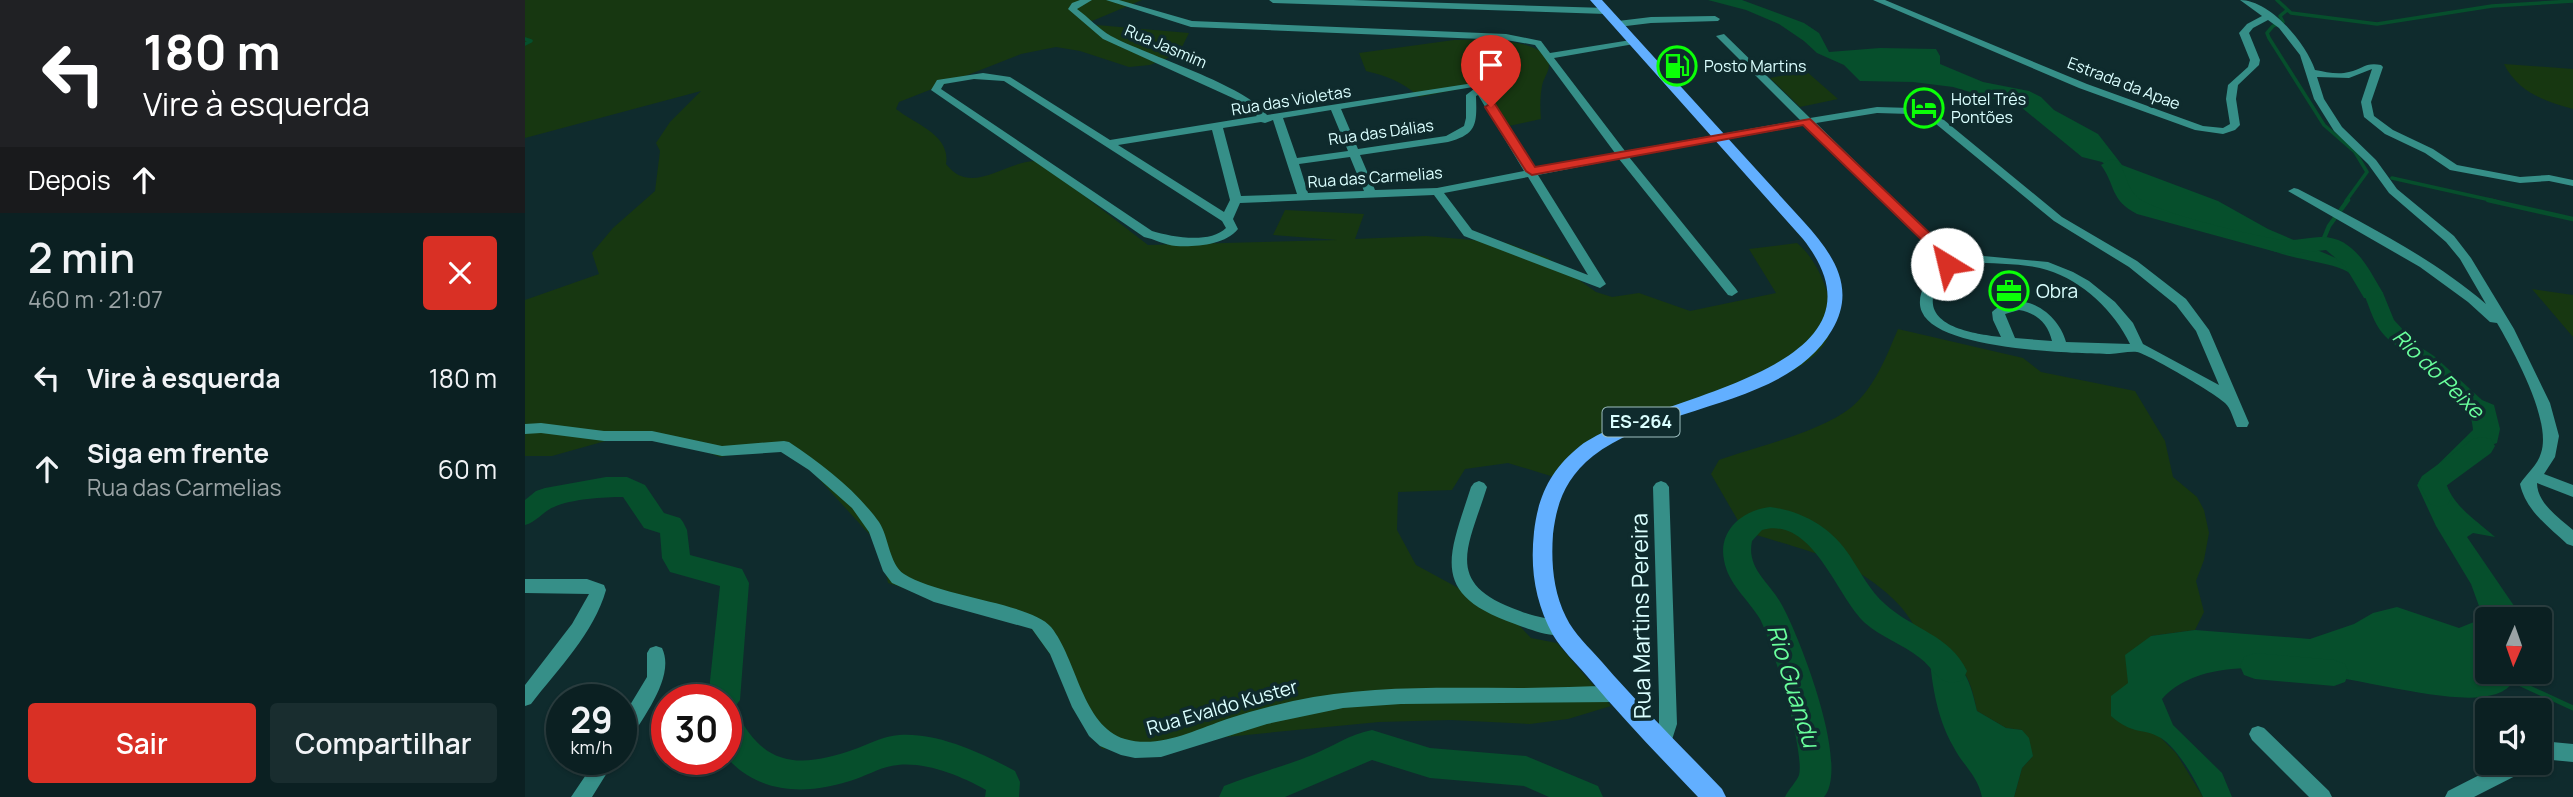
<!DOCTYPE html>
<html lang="pt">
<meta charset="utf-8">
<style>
:root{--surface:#0b2022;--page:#192d2f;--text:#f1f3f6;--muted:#9aa3a5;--line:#2b3e40;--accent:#d93025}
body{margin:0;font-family:Manrope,sans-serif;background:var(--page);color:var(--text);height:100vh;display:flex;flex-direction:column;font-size:26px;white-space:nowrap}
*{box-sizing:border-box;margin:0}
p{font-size:23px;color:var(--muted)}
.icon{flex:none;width:38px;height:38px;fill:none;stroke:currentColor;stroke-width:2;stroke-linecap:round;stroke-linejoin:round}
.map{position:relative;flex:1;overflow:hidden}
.details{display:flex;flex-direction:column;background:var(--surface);width:525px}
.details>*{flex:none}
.guide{background:#202124;color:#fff;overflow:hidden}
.needle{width:46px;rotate:182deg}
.buttons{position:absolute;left:1950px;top:607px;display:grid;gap:14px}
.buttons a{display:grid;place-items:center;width:77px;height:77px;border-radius:7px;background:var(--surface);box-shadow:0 2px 5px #0004,0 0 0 2px var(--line);font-size:35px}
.speed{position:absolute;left:21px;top:684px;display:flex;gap:14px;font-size:35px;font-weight:700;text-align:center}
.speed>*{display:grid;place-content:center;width:91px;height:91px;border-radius:50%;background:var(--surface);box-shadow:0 2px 5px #0004,0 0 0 2px var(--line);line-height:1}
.speed small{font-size:18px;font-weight:400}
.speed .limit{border:10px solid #d22;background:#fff;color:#111}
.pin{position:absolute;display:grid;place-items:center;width:60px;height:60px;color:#fff;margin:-72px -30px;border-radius:50% 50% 50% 0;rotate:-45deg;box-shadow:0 0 7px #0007}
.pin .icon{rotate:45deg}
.me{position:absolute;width:77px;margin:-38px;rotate:324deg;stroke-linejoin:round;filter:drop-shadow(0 0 5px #0008)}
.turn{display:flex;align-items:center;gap:24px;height:147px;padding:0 28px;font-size:32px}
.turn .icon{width:91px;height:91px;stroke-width:2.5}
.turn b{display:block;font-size:49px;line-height:60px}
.then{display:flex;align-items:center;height:66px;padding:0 28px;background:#0003;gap:14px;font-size:26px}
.round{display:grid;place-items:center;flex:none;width:74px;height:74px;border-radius:7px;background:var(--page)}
.head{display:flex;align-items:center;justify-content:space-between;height:119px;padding:0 28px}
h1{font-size:42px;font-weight:600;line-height:52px}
.button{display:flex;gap:14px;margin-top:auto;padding:14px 28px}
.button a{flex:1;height:80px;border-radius:7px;background:var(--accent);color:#fff;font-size:28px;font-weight:600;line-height:80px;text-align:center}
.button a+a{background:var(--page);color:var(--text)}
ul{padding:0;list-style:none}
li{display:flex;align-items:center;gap:21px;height:91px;padding:0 28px}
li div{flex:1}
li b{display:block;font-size:26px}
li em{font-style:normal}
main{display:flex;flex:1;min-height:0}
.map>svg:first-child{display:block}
</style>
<main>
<section class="details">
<div class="guide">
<div class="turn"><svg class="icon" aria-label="left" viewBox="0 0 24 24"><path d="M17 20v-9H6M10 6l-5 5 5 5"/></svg><div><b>180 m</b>Vire à esquerda</div></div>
<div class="then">Depois<svg class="icon" aria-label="ahead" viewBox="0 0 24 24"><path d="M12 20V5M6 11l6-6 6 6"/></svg></div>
</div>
<div class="head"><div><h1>2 min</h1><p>460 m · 21:07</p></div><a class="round" style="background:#d93025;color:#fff"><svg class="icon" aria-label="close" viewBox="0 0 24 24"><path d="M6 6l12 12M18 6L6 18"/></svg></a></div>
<ul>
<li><svg class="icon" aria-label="left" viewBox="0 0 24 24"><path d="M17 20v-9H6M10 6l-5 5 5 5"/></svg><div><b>Vire à esquerda</b></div><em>180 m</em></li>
<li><svg class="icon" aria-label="ahead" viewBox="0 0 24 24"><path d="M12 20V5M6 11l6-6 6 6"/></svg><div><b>Siga em frente</b><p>Rua das Carmelias</p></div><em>60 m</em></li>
</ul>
<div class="button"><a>Sair</a><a>Compartilhar</a></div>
</section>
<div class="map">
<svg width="2048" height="797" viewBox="0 0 2048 797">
<rect width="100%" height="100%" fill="#0f2b2d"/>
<path fill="#173711" d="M0,0h617l-57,24 104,9 -8,16 -11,8 -20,8 -21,2 -49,-16 -24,-4 -35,7 -122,48 -3,7c19,15 55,26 50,55 26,34 60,-5 93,-3l109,84 189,-5 -64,-5 12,-25 79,4 -9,25 71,-3 81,7 41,15 48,34 16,5 27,-4 51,18 86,-18 -27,-44 48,-6c17,14 26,35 32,55 27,82 -113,94 -164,115 -12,5 -25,14 -37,21 -24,14 -49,29 -74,43l-46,-14 -43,6 -13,21 -54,2 -1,38 19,35 94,51 21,22 26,5 54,63 -43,13 -38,5 -79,-4 -72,2 -277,27 -43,-82 -28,-39 -143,-45 -8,-37 -71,-78 -23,-18 -24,-1 -42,8 -50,-19 -61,2 -57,16h-27v-156l74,-26 -7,-21 21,-25 42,-37 5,-40 -4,-8 14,-21 31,-31 -176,47z
M929,40c18,0 94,-4 95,25 0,7 -6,14 -7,21 -2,11 -2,22 -1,33l-32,7 -29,-41 -61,12c-16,-15 -32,-21 -53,-26l-7,-18z
M1979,64l69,5v40c-29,-8 -55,-17 -69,-45z
M1281,71l32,28 -38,8 -30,-29z
M2007,289l41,6v42z
M1373,329l125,29 18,14 94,19 30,50 8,36 24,20 7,13 5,23 -5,27 -8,21 8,31 -9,18 -44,6 10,102 15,15 27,44h-189l8,-29 11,-12 -11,-26 -16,-2 -29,-17c-4,-19 -8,-39 -25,-52 -7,-5 -16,-8 -23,-13 -11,-11 -18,-28 -28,-39 -45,-49 -97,-56 -157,-76l-33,-57 8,-14c39,-14 107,-29 136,-56 21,-20 32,-49 43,-75z"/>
<path fill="#064f2c" d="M1183,0h34l62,23 15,10 10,19 51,-4 56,1 4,7v8l43,18 46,9 12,6 13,13 44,24 24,31 96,36 50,28 96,41 19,23 11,27 23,25 17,11 48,44 12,5 6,24 -3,14 -20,7 -5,12 -20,3 -7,6c-2,29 30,48 50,66l-22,-4 -6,4 56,82 -36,1v52h26l1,9c-39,60 -275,-68 -352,18l11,26 49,48 10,24h-29c-8,-18 -25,-48 -42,-59 -19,-11 -27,-2 -50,-22v-20l17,-13 -3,-28 26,-19 44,-6 115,9 44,-15 19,-11 24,-6 62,21 15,-6 5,-16 -8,-22 -35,-58 -19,-41 56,-55c-1,-42 -62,-68 -88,-94 -18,-19 -16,-47 -37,-64 -11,-8 -50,-13 -66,-18 -49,-16 -96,-36 -145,-53l-17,-9 -5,-6 1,-14 -14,-10 -20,-5 -61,-50 -68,-20 -40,-5 -53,-1 -16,-16 -27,-12 -13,-12 -25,-17 -33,-14z
M1404,646c35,20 39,26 48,65l29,17 16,2 7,8 4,18 -11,12 -8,29h-32c-5,-23 -19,-31 -29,-51 -17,-30 -22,-66 -24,-100z"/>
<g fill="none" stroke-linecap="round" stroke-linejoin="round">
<path stroke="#064f2c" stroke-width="3.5" d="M1752,0l14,13 86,11 115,-18 81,-5
M1761,11l-6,5 3,6 -10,4 -6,7 2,5 55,87 31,27 12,20
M0,39l6,2 -6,3
M1867,178l103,23
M1821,201l21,-29"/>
<path stroke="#064f2c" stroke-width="4.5" d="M1963,200l85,19
M1797,243l7,-17 19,-26"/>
<path stroke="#064f2c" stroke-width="5" d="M1985,679l63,29"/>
<path fill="#064f2c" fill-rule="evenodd" d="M1586,159l7,2c7,10 9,25 17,34 15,17 114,39 141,44 15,3 29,-1 44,-2 34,-1 48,31 63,56l-3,5h-16l-19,-32 -19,-16 -35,4 -15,-2 -139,-38c-27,-14 -21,-28 -36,-49z
M1957,437l9,2 4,7 -4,7 -45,33 6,11 -4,7 -9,3 -9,-3 -12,-21 4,-7 51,-37z
M81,477h21l18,8 19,28 16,5 3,4 4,8 3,25 52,14 7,14 -9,117 -8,11 5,2c28,56 66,55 121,35 13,-5 26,-12 41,-13 38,-3 83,18 116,36l5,11 -1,15h-34l1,-7c-25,-14 -59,-28 -88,-25 -15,1 -28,9 -42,14 -46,16 -95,17 -130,-22v-57h-18l12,-114 -50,-14 -8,-14 -2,-25 -16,-5 -21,-31c-19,0 -52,2 -69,10 -11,4 -17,15 -29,18v-25l11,-9 9,-3z
M1245,507c33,4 62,21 80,49 11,17 20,35 35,48 27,25 65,31 82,67l-4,9c-24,9 -27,-10 -43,-22 -18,-14 -39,-21 -55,-35 -29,-27 -52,-107 -103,-93l-10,11c-6,29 19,42 31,66 18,34 67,159 41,190h-39c3,-7 12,-16 14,-22 6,-24 -27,-133 -39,-156 -12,-20 -32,-35 -36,-59 -6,-30 19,-50 46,-53z
M1730,653l79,7 11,4 4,9 -4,9 -11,4 -79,-7 -11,-4 -4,-9 4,-9z
M847,730l58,18 96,8 72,30 5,11h-54l-25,-11 -94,-8 -58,-18 -87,37h-66l5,-11c29,-12 59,-19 88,-31 20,-8 38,-21 60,-25z"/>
<path fill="#368f88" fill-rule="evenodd" d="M555,0h12l-15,9c11,8 22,20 34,27 35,19 137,50 156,79l213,-33 54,87 81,-16 -80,-108 -29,-5 -315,-13 -85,-27h13l73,21 314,13 35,7 9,12 87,-14 2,2 -5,3 -80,14 71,93 175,-31 -84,-84 8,-2 86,84 67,-11 34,1 33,12 118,97 75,44 49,38 23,31 40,93 -2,4h-10c-4,-8 -6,-19 -12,-24 -9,-9 -77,-49 -88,-51 -8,-1 -19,2 -27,2 -39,-1 -172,-4 -188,-42 -7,-15 5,-32 12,-45l-7,-22 -121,-120 -177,32 107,132 2,3 -6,4 -4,-1 -109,-136 -81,16 68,109 -6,4 -136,-52 -30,-41 -194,8 -7,16 5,10c-13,16 -42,18 -62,17 -11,-1 -22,-7 -32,-9l-213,-147 6,-10 46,-7 27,4 100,63 147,-24 -22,-17 -132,-60 -35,-30 4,-6zM449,79l30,2 218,140 4,7c-16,16 -54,9 -74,3l-211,-142 3,-5zM948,87l1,2 -8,6v23l-2,8 -18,10 -88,13 -17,-40zM953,95l46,76 -87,17 -62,2 -15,-35 88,-13c29,-8 29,-18 28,-46zM806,110l17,41 -51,7 -14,-40zM1352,113l33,1 26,10 118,97 75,46 47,38 20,26 23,54 -76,-41 -10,-21 -18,-21 -26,-21 -16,-9 -25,-10 -75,-7 -36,-14 -121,-118zM748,120l24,74 -56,2 -18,-68 38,-6 4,1zM687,130l18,70 -6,12 -106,-67zM825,157l14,34 -56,2 -9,-29zM1003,177l60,98 -116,-45 -28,-37zM1416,251l18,7 -14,4zM1446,262c23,2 55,1 76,8 36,11 67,41 83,74l-64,-2c-8,-31 -48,-56 -74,-30l1,8 8,17c-25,-3 -80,-10 -66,-47 2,-7 7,-14 10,-21zM1494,310c18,3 29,14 33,31l-37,-3 -10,-24z
M744,0h84l253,8 4,3 -4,3 -333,-11z
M1348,0h12l202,84 116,42 20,2 7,-4 -4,-25 2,-14 20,-18 2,-7 -11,-27 8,-9 15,-8 -22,-16c30,0 66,43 75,70 11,2 23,5 34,2 14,-3 16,-10 32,-7l2,2 -12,35 3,14 19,14 40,19 24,16 63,12 29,-2 24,5v6l-24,-5 -29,2 -70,-13 -25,-17 -40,-19 -21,-17 -3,-15 11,-33 -23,9 -32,-1 7,22 18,28 34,33 21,29 57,47 17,22 43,71 36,74 9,33 -4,21 -11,17 29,11v12l-36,-14c0,20 22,35 36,47v16l-6,-2c-18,-17 -41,-33 -47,-60 6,-10 18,-19 21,-31 11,-32 -27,-101 -44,-130l-7,-1 -22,-20 -48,-35 -132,-76 6,-3 4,1c65,34 132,67 188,115l-26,-45 -14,-17 -57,-49 -21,-29 -34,-33 -20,-32 -14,-44 -21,-27 -11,-8 -15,8 -4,5 11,27 -1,5 -21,20 -2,14 4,26 -5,5 -12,4 -28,-4 -116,-42z
M1190,16l5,3 -2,2 -67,2 -33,4 -5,-3 5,-3 33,-4z
M16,423l63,8h48l70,15 62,-5 5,1c34,23 66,47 90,80 10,15 10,42 25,52 36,23 127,29 147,53 26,32 31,99 74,112 34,10 70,-9 102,-20 22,-7 44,-13 66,-18 75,-16 150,-13 226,-13 32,0 63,-2 95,-2l6,2 3,6 -3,6 -6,2 -213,2 -58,4 -76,16 -106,33 -26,1 -14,-3 -21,-9 -11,-10 -17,-29 -22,-53 -18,-25 -98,-27 -42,-19 -9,-12 -14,-39 -17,-24 -43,-38 -28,-18 -59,4 -70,-15h-48l-63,-8 -16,1v-10z
M954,481l5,2 3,4c-19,61 -45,97 33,124 15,6 32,8 47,13l2,5 -2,5c-15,5 -38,-5 -52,-10 -87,-30 -66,-68 -44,-137l3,-4z
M1136,481l5,2 3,4 8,237 -8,25 -7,2 -7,-2 -2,-6 6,-19v-25l-6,-212 3,-4z
M0,579h62l17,6 2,5c-12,43 -48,79 -75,114l-6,2v-21l47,-61 17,-30 -64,-1z
M131,646l6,2c14,29 -20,70 -34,95l-7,2v-25l26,-43v-24l3,-5z
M1733,726l6,2 65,63 3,6h-23l-57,-57 -3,-6 3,-6z
M2027,742l21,2v18l-21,-2 -13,4 -2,-1h2v-17z
M71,760h19l-23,37h-21z
M1978,763h28l-2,6 -55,28h-29l3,-6z"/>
<path fill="#62afff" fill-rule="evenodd" d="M1065,0h12l202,222c29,32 53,66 28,108 -44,77 -173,74 -239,126 -27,22 -36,45 -40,78 -2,28 0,57 13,83 8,17 23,30 36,45 38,44 80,85 120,127l4,8h-28c-38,-40 -76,-79 -111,-121 -12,-14 -25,-26 -34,-41 -18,-33 -23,-66 -19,-103 4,-36 17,-63 46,-86 66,-50 328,-73 223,-207z"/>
</g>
<path fill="#d93025" stroke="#8d1f18" stroke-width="2" d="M966,103l4,1 40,63 275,-48 128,122 7,19 9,4 -9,6h-10l-8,-25 -124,-120 -271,50 -6,-4 -41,-64z"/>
<defs>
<g id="fuel-ring" transform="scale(2.0125)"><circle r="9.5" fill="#0f2b2d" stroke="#0bff07" stroke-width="1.5"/><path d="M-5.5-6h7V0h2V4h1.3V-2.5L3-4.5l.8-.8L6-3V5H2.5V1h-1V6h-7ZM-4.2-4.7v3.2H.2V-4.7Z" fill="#0bff07"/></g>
<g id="hotel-ring" transform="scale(2.0125)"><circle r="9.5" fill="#0f2b2d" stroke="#0bff07" stroke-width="1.5"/><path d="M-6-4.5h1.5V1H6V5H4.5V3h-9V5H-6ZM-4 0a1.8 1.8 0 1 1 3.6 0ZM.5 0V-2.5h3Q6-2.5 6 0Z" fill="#0bff07"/></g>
<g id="office-ring" transform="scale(2.0125)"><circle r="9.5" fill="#0f2b2d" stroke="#0bff07" stroke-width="1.5"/><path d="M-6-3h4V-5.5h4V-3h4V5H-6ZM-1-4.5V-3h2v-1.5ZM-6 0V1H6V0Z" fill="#0bff07"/></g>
</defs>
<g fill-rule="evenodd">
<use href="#fuel-ring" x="1152" y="66"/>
<use href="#hotel-ring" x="1399" y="108"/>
<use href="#office-ring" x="1484" y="291"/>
</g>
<g text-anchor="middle" stroke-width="7" stroke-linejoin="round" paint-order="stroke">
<g font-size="16" fill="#dbffff" stroke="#0f2b2d">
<text transform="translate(641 46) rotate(23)" y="6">Rua Jasmim</text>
<text transform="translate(1599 83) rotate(21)" y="6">Estrada da Apae</text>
<text transform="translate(766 100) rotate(-9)" y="6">Rua das Violetas</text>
<text transform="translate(856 132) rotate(-8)" y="6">Rua das Dálias</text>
<text transform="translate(850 177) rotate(-4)" y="6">Rua das Carmelias</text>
</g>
<g font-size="16" fill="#dbffff" stroke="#0f2b2d" text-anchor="start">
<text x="1179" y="72">Posto Martins</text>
<text x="1426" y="105">Hotel Três<tspan x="1426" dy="18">Pontões</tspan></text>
</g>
<rect fill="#0f2b2d" stroke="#9ebfc0" stroke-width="2" x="1077.5" y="407.5" width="77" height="29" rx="5"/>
<g font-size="18" font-weight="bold" fill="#dbffff">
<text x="1116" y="428">ES-264</text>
</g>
<g font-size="19" fill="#dbffff" stroke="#0f2b2d" text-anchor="start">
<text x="1511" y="298">Obra</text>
</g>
<g font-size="19" fill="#dbffff" stroke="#0f2b2d">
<text transform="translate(697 707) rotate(-16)" y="7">Rua Evaldo Kuster</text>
</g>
<g font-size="21" font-style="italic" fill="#69ff9c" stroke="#0f2b2d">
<text transform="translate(1913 374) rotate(44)" y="7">Rio do Peixe</text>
</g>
<g font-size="23" fill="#dbffff" stroke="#0f2b2d">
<text transform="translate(1116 616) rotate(-91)" y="8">Rua Martins Pereira</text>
</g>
<g font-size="24" font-style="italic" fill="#69ff9c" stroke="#0f2b2d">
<text transform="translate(1268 686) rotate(73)" y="8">Rio Guandu</text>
</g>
</g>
</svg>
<div class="buttons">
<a><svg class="needle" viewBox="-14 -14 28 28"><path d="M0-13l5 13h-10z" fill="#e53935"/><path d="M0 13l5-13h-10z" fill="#9aa3a5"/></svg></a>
<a><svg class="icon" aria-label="sound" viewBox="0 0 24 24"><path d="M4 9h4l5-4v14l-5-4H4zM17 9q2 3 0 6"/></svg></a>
</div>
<div class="speed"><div>29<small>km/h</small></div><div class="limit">30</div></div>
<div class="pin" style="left:966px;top:107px;background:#d93025"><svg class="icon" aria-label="arrive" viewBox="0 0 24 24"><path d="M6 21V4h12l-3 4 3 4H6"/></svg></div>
<svg class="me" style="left:1422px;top:264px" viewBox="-20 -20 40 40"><circle r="19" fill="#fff"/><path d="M0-13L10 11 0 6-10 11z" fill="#d93025"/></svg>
</div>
</main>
